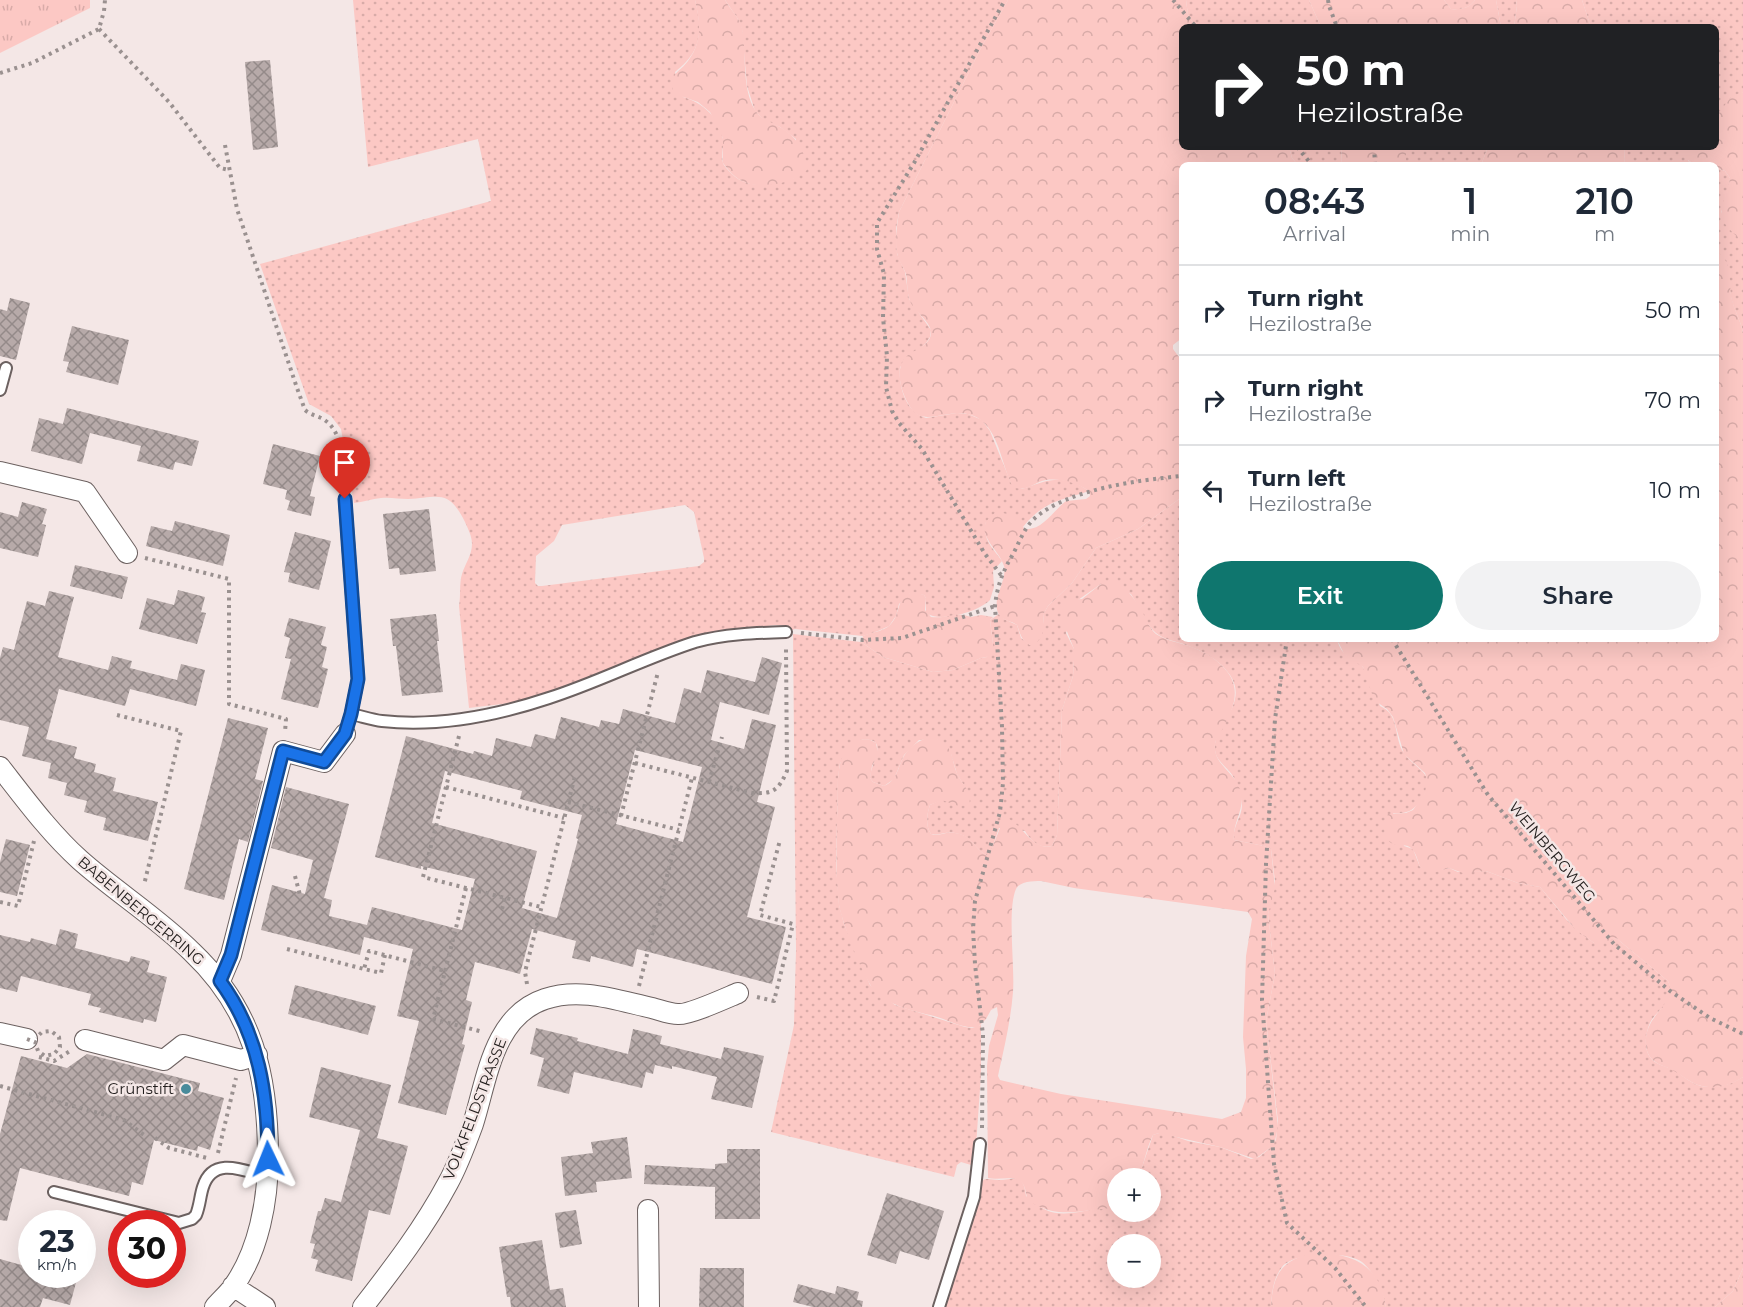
<!DOCTYPE html>
<meta charset="utf-8">
<style>
:root{--surface:#fff;--page:#f2f2f3;--text:#1f2937;--muted:#747a83;--line:#e0e1e3;--accent:#0f766e}
body{margin:0;font-family:Montserrat,sans-serif;background:var(--page);color:var(--text);height:100vh;display:flex;flex-direction:column;font-size:22px;white-space:nowrap}
*{box-sizing:border-box;margin:0}
p{font-size:20px;color:var(--muted)}
.icon{flex:none;width:33px;height:33px;fill:none;stroke:currentColor;stroke-width:2;stroke-linecap:round;stroke-linejoin:round}
.map{position:relative;flex:1;overflow:hidden}
.side{position:absolute;left:1179px;top:162px;width:540px;height:480px;display:flex;flex-direction:column;background:var(--surface);border-radius:9px;box-shadow:0 6px 24px #0002}
.side>*{flex:none}
.hud{position:absolute;left:1179px;top:24px;width:540px;height:126px;border-radius:9px;box-shadow:0 6px 24px #0002;background:#202124;color:#fff;overflow:hidden}
.buttons{position:absolute;left:1107px;top:1168px;display:grid;gap:12px}
.buttons a{display:grid;place-items:center;width:54px;height:54px;border-radius:50%;background:var(--surface);box-shadow:0 6px 24px #0002;font-size:30px}
.speed{position:absolute;left:18px;top:1210px;display:flex;gap:12px;font-size:30px;font-weight:700;text-align:center}
.speed>*{display:grid;place-content:center;width:78px;height:78px;border-radius:50%;background:var(--surface);box-shadow:0 6px 24px #0002;line-height:1}
.speed small{font-size:15px;font-weight:400}
.speed .limit{border:9px solid #d22;background:#fff;color:#111}
.pin{position:absolute;display:grid;place-items:center;width:51px;height:51px;color:#fff;margin:-62px -26px;border-radius:50% 50% 50% 0;rotate:-45deg;box-shadow:0 0 6px #0007}
.pin .icon{rotate:45deg}
.me{position:absolute;width:66px;margin:-33px;rotate:358deg;stroke-linejoin:round;filter:drop-shadow(0 0 4px #0008)}
.turn{display:flex;align-items:center;gap:21px;height:126px;padding:0 18px;font-size:27px}
.turn .icon{width:78px;height:78px;stroke-width:2.5}
.turn b{display:block;font-size:42px;line-height:51px}
.eta{display:flex;justify-content:space-evenly;align-items:center;height:102px;text-align:center}
.eta b{font-size:36px;font-weight:600;line-height:42px}
.action{display:flex;gap:12px;margin-top:auto;padding:12px 18px}
.action a{flex:1;height:69px;border-radius:36px;background:var(--accent);color:#fff;font-size:24px;font-weight:600;line-height:69px;text-align:center}
.action a+a{background:var(--page);color:var(--text)}
ul{padding:0;list-style:none}
li{display:flex;align-items:center;gap:18px;height:90px;padding:0 18px;border-top:2px solid var(--line)}
li div{flex:1}
li b{display:block;font-size:22px}
li em{font-style:normal}
.map>svg:first-child{display:block}
</style>
<div class="map">
<svg width="1743" height="1307" viewBox="0 0 1743 1307">
<defs>
<pattern id="grass-dots" width="8" height="8" patternUnits="userSpaceOnUse" patternTransform="scale(1.5)"><rect width="8" height="8" fill="#fcc8c4"/><path d="M2 2h.1M6 6h.1" fill="none" stroke="#d8aba8" stroke-width="1.8" stroke-linecap="round"/></pattern>
<pattern id="forest-crowns" width="20" height="18" patternUnits="userSpaceOnUse" patternTransform="scale(1.5)"><rect width="20" height="18" fill="#fcc8c4"/><path d="M2 6a3 3 0 1 1 6 0M12 15a3 3 0 1 1 6 0" fill="none" stroke="#d8aba8"/></pattern>
<pattern id="park-tufts" width="24" height="20" patternUnits="userSpaceOnUse" patternTransform="scale(1.5)"><rect width="24" height="20" fill="#fcc8c4"/><path d="M3 7l-1-3M5 7V3M7 7l1-3M15 17l-1-3M17 17v-4M19 17l1-3" fill="none" stroke="#d8aba8"/></pattern>
<pattern id="building-cross-hatch" width="8" height="8" patternUnits="userSpaceOnUse" patternTransform="scale(1.5)"><rect width="8" height="8" fill="#b7aaa9"/><path d="M0 0l8 8M0 8l8-8" fill="none" stroke="#948a89"/></pattern>
</defs>
<rect width="100%" height="100%" fill="#f4e7e6"/>
<path fill="url(#grass-dots)" fill-rule="evenodd" d="M353,0h342c8,31 7,51 -20,72l8,25c19,5 37,21 40,42 1,7 -2,16 0,24 1,3 6,8 9,11 17,17 41,10 62,4l2,-39 -16,-12 -16,-7 -9,-9 -8,-25 -5,-57 -4,-10 -13,-19h283l-27,48 -82,164 -3,17 1,25 8,18 4,27 22,31 -1,7 -4,6 -26,24c-2,19 6,46 26,51l31,-5 11,1 14,6 8,11 21,52 11,6c26,-9 41,-16 67,2 -30,10 -45,10 -66,36l-37,-5c-4,18 7,26 16,39l-9,10 1,16 -4,13c-12,12 -50,23 -64,13v-15l-2,-3 -14,-2 -11,11 -3,12 -7,10 -11,5 -15,5 -68,-7 -3,1 -6,-4 -11,-1 -60,8 -167,60 -30,9 -49,6 -10,-102c2,-10 0,-23 3,-32 3,-10 10,-19 10,-30 0,-8 -4,-15 -7,-22 -17,-34 -27,-24 -57,-23 -9,0 -18,-2 -27,-1 -9,1 -18,4 -27,5l-13,-74 -10,-13 -22,-12 -49,-140 231,-63 -13,-62 -110,28zM685,505l9,7 10,46v4l-5,4 -157,20h-4l-3,-3 1,-27 18,-15 8,-16z
M1186,0h123l12,27h-125l-8,-12z
M1444,0h31c-5,8 -14,10 -24,9z
M1496,0h20l1,6 -3,21h-13z
M1582,0h161v92l-27,24v-89h-125z
M1289,147h52l1,18h-44l-6,-7z
M1406,147h82l-7,18h-75z
M1624,147h65l-1,14 12,4h-75z
M1716,168l9,3 5,7 -1,14 -8,20 22,31v90c-2,-12 -8,-21 -11,-32 -5,-20 0,-36 -16,-50z
M1182,497v142h155c5,21 17,16 25,27 8,11 13,27 18,40 19,8 14,28 22,44 13,22 41,23 16,54 -7,8 -14,10 -25,9l11,33 9,3 7,18 21,3 8,-2 9,4 28,-1 32,12 22,4 26,32 11,11 17,13 22,-5 52,43c2,5 4,8 3,13 -3,11 -15,18 -20,27 -5,9 -8,27 -1,36 5,8 16,9 24,13 8,5 15,12 24,15 14,5 33,0 45,-8v191l-10,23 -18,16h-329c-3,-16 -11,-34 -24,-45 -15,-11 -68,-10 -80,5 -9,12 -10,25 -11,40h-328l35,-122c7,-9 11,-5 21,-5 16,0 24,-9 27,16 6,4 13,11 20,14 15,7 33,2 48,-1 8,-2 16,0 23,-3l1,6h32v-33h-12l15,-44 6,-2h6l23,8 32,6 31,12 8,-2 10,-8 7,-9 2,-19 -12,-100 9,-47 -7,-60 7,-33 -4,-32 -7,-3 -30,-6c-2,-13 8,-23 8,-35 0,-7 -5,-20 -8,-27 -7,-13 -21,-17 -19,-34 3,-21 33,-42 15,-69 -10,-15 -27,-24 -44,-30 -10,-4 -22,-5 -30,-12 -11,-9 -17,-27 -25,-39l-30,-10 -23,16 -12,33 8,16v11l-1,16 -11,34 -5,125 -5,11c-13,3 -21,-5 -27,-15l-26,-3 -9,26 -4,1c-12,-7 -14,-19 -31,-22 -9,-2 -16,3 -24,1 -6,-8 -4,-21 -1,-29l12,-6 6,2 18,-12 -9,-15 -6,-20 -9,-11 -5,-4 -18,1 -15,15 -10,24 -10,7 -11,-4 -3,-4c0,-15 22,-42 -10,-38l-20,23 -2,15 -2,87 3,40 5,19 26,61 25,20 70,22 7,1 9,-3v49l-6,87 -4,4 -10,-3 -4,3 -3,12 -183,-45 23,-107 2,-75 -3,-316 68,8 22,15 50,15 20,-2 28,-12 6,-1 6,-13 -3,-24 9,-6 5,5 13,6 4,13 9,7 13,-21 1,-11 4,-7 24,-23 24,-35 42,-19zM1118,1245h32v33h-32z"/>
<path fill="url(#forest-crowns)" fill-rule="evenodd" d="M695,0h30c5,9 14,17 17,28 5,25 -1,59 13,82 5,8 11,10 19,14 20,9 31,24 33,46 -14,13 -45,20 -63,12 -9,-4 -15,-11 -21,-19v-25l-13,-26 -12,-10 -23,-8 -3,-6c1,-18 7,-15 16,-27 15,-20 12,-39 7,-61z
M1008,0h178l2,15 8,12h-14v120h107l3,11 6,7h-116v173l-9,7v4l9,12v136l-44,32 -42,19 -24,35 -24,23 -4,7 -2,23 -8,10c-12,-2 -13,-11 -17,-21 -5,-4 -13,-4 -17,-9 -11,-15 8,-35 4,-50 -5,-18 -35,-35 -9,-53 15,-2 21,6 30,16 17,2 29,-19 41,-28l20,-2 4,-3 -1,-5c-12,-8 -29,-13 -43,-11 -12,2 -20,13 -33,7 -11,-20 -13,-51 -31,-66 -23,-20 -55,7 -69,-10 -10,-13 -21,-41 -6,-55 8,-7 25,-11 24,-25 -2,-10 -14,-18 -19,-26 -6,-10 -4,-21 -6,-31 -2,-6 -6,-11 -8,-17 -4,-15 -1,-30 1,-45l82,-164z
M1309,0h135l7,9c9,1 19,-1 24,-9h21l5,27h-180z
M1516,0h66l9,27h-77l3,-21z
M1743,92v151c-6,-7 -15,-14 -20,-22 -6,-11 6,-30 7,-43l-5,-7 -9,-3v-3c-11,0 -23,2 -31,-8l4,-10h27v-31l16,-20z
M1341,147h65v18h-64z
M1488,147h136l1,18h-144z
M1716,251c18,10 12,32 16,49 3,12 9,21 11,33v744c-13,9 -29,13 -45,8 -9,-3 -16,-10 -24,-14 -8,-5 -18,-6 -24,-14 -3,-4 -4,-9 -4,-14 -2,-29 33,-40 22,-62l-52,-43 -15,6 -7,-1 -18,-13 -36,-43 -22,-4 -32,-12 -23,2 -14,-5 -17,5 -12,-6c-2,-6 -4,-14 -8,-18 -5,-6 -13,-2 -19,-5 -11,-5 -10,-21 -5,-30l18,-1 7,-3 12,-17 2,-14 -2,-6 -21,-19 -11,-37 -6,-8 -13,-9 -11,-33 -19,-13 -7,-15h379z
M1114,581c14,8 22,19 30,34 3,6 6,14 12,19 9,6 20,8 30,11 15,5 29,12 39,24 17,19 9,39 -2,59 -3,6 -7,10 -8,16 -2,20 18,27 24,43 9,19 -7,34 -5,53l30,6 7,3 4,39 -7,26 7,60 -9,47 12,106 -4,18 -19,14 -35,-12 -61,-14 -6,2c-7,14 -9,30 -15,44h-20l-1,27 -2,2c-32,1 -58,13 -87,-8 -2,-4 -2,-10 -4,-14 -5,-13 -24,-5 -36,-8l-1,-112 2,-20 9,-31 -1,-8 -6,3 -5,9 -8,8c-16,2 -29,-7 -44,-11 -20,-5 -42,-9 -58,-24 -12,-11 -34,-70 -37,-87 -4,-28 -2,-58 -2,-86 1,-19 -1,-37 3,-55 4,-16 19,-32 36,-21l2,11 -6,12 -2,12 3,4 11,4c14,-6 13,-18 20,-30 11,-18 36,-28 47,-3 2,6 3,13 5,18 4,12 17,20 13,34l-11,1 -16,-6 -12,5c-3,8 -5,21 1,29 8,3 15,-3 24,-1 17,2 19,15 31,22l4,-2 12,-30 4,-4h3c15,8 24,32 43,27l5,-11 5,-125 11,-34 1,-16v-11l-12,-30v-12l5,-7 15,-1 19,-15zM1041,881l33,7 174,24 4,7 -6,37 -3,81 3,32v29l-5,14 -19,7 -161,-25 -61,-14 -2,-4 1,-5c6,-26 12,-53 14,-79 2,-25 -6,-83 3,-103 4,-8 17,-8 25,-8z
M914,592l10,3 2,3 -1,12 6,7c17,2 24,-6 40,0l10,-2 12,2 -3,3 4,32 -3,4 -10,2 -28,12 -20,2 -50,-15 -22,-15 2,-6c8,-4 20,-4 27,-11 12,-11 5,-30 24,-33z
M1318,1252c38,3 62,14 68,55h-115c2,-36 12,-48 47,-55z
M1743,1268v39h-28l18,-16z"/>
<path fill="url(#park-tufts)" d="M0,0h90v8l-90,45z"/>
<path fill="url(#building-cross-hatch)" fill-rule="evenodd" d="M270,60l8,87 -25,3 -8,-88z
M10,298l20,5 -14,57 -16,-4v-47l7,2z
M72,326l57,14 -11,45 -52,-13 3,-10 -6,-1z
M67,408l132,33 -7,25 -17,-4 -2,8 -36,-9 4,-15 -51,-13 -8,31 -51,-13 8,-33 24,6z
M273,444l47,12 -10,40 5,1 -4,19 -24,-6 3,-9 -5,-2 2,-9 -24,-6z
M22,502l25,7 -5,15 4,1 -8,32 -38,-9v-36l18,5z
M429,509l7,62 -36,4 -1,-7 -10,1 -6,-55z
M175,521l55,14 -7,31 -77,-20 5,-20 21,5z
M295,532l36,9 -12,49 -31,-8 2,-9 -6,-1z
M75,565l53,12 -6,22 -52,-13z
M178,590l27,7 -4,15 5,1 -9,31 -58,-15 8,-31 27,7z
M49,591l25,6 -16,60 50,13 4,-14 20,5 -2,7 47,12 4,-16 24,6 -9,36 -66,-17 -5,17 -66,-17 -13,50 31,8 -3,11 22,6 -2,8 22,6 -3,13 45,11 -10,39 -45,-11 3,-12 -22,-6 3,-11 -23,-6 3,-12 -19,-5 3,-15 -29,-7 7,-29 -29,-7v-62l3,-11 11,3 13,-49 18,5z
M436,614l3,27h-2l6,51 -41,4 -6,-50h-3l-3,-27z
M289,618l37,9 -5,18 6,2 -5,20 6,2 -10,39 -37,-9 10,-40 -6,-1 5,-20 -6,-2z
M762,657l20,6 -13,52 -49,-13 -9,38 33,9 8,-30 24,6 -19,77 18,5 -28,110 39,10 -14,57 -135,-35 -4,18 -42,-11 -1,6 -18,-4 4,-17 -44,-12 -12,45 -45,-12 -9,38 6,2 -10,42 3,1 -19,70 -48,-12 21,-82 -22,-5 16,-67 -49,-12 -4,18 -99,-25 11,-45 33,9 8,-34 -42,-12 15,-61 63,17 -25,94 8,2 -3,16 38,9 5,-18 90,23 13,-51 -54,-13v3l-46,-12 31,-121 67,18 1,-3 18,5 4,-18 35,9 4,-13 20,5 6,-22 38,10 2,-7 18,4 4,-15 52,14 9,-35 17,5 6,-23 48,12zM635,750l67,17 -19,75 -67,-18zM445,771l77,20 -2,8 62,16 -6,23 2,1 -21,79 -35,-10 15,-57 -105,-28z
M228,718l40,10 -13,51 8,2 -15,61 -9,-3 -15,61 -40,-11z
M6,839l24,6 -13,51 -17,-4v-30z
M60,929l18,5 -3,14 54,14 2,-6 19,5 -3,11 20,5 -11,45 -12,-3 -1,4 -44,-11 2,-4 -13,-3 3,-11 -70,-18 -4,16 -17,-4v-53l30,7 1,-4 25,7z
M295,985l81,21 -8,29 -80,-21z
M536,1028l42,10 -1,3 51,13 5,-25 29,7 -2,8 61,15 3,-12 40,9 -12,52 -41,-9 6,-22 -45,-11v3l-17,-4 -2,9 -7,-2 -4,16 -68,-16 -5,22 -32,-8 7,-28 -14,-4z
M87,1054l113,29 -2,8 26,7 -14,52 -12,-4 -1,5 -43,-11 -11,45 -11,-3 -3,14 -109,-28 -13,53 -7,-1v-86l21,-78 46,12z
M321,1067l70,18 -14,53 31,8 -18,69 -21,-5 -17,71 -37,-10 3,-11 -7,-2 4,-14 -5,-1 8,-32h3l4,-13 16,4 19,-72 -51,-13z
M627,1137l5,41 -36,4 1,10 -32,4 -4,-39 32,-4 -2,-11z
M727,1149h33v70h-45v-32l-71,-3 1,-19 70,4v-5l12,-1z
M887,1193l57,18 -15,49 -29,-9 -4,13 -29,-9z
M576,1210l6,34 -22,4 -5,-35z
M542,1240l8,50 13,-2 3,19h-55l-1,-10h-3l-8,-50z
M0,1259l32,9v7h46l-8,30 -27,-7 -3,9h-40z
M700,1268h44v39h-45z
M798,1284l37,10 2,-8 22,6 -2,8 6,1 -1,6h-49l-20,-5z"/>
<g fill="none" stroke-linecap="round" stroke-linejoin="round">
<g stroke="#6c6160" stroke-width="14">
<path id="lane" d="M0,390l6,-22
M351,714c10,2 21,6 31,7 55,6 116,-6 167,-23 50,-16 96,-40 146,-56 29,-8 60,-9 91,-10
M345,734l6,-20 7,-35 -13,-180
M54,1192l125,31 13,-4 4,-4c4,-10 4,-19 7,-28 10,-32 42,-16 65,-10
M939,1307l35,-110 6,-53"/>
</g>
<g stroke="#6c6160" stroke-width="22">
<path id="street" d="M0,472l85,20 42,61
M0,767c25,32 50,66 80,93 36,32 78,58 112,92 61,58 76,123 76,205 0,43 -9,94 -35,130 -5,7 -12,13 -18,20
M220,981l11,-26 52,-204 41,11 21,-28
M0,1033l27,6
M85,1040l79,20 19,-15 58,15 16,-5
M648,1210l1,97
M233,1286l32,21
M363,1307c31,-40 61,-79 85,-124 10,-18 18,-40 25,-59 14,-44 20,-108 72,-125 35,-12 71,1 107,9 8,2 18,6 26,6 11,1 48,-16 60,-21"/>
</g>
<path stroke="#9a9190" stroke-width="4" stroke-dasharray="3 4.5" stroke-linecap="butt" d="M1173,0l23,27
M1328,0l1,6 8,21
M99,29l70,73 51,66 9,2
M0,73l32,-10 67,-34 5,-18 1,-11
M225,145l12,64 60,179 8,22c7,6 15,6 21,11 18,14 16,42 18,63
M1297,147l15,18
M1374,147l1,18
M145,558l84,21v125l57,15 -1,13
M1001,575l-16,-21 -63,-105 -23,-26 -7,-12 -6,-24 1,-31 -4,-38 1,-44 -7,-25v-26l37,-60 91,-163
M801,633l62,7 39,-2 93,-32
M1287,639l-12,80 -9,145 -4,136 12,164 13,59 48,45 31,39
M1392,639l96,156 126,149 56,47 40,27 33,16
M117,715l64,16 -37,154
M459,736l-36,141 118,30
M635,763l117,30c21,1 26,-2 35,-22l-1,-123
M709,782l13,-45
M446,787l118,31
M568,802l111,28
M621,816l37,-144
M295,876l5,19
M466,888l-33,131 50,13
M0,902l18,4 16,-65
M502,909l3,-11
M287,949l77,20
M385,955l-4,18 -17,-4 5,-18 76,20
M527,984l-2,-12 50,-196
M639,986l53,-208
M757,997l17,4 19,-77 -33,-9 20,-75
M39,1057l15,4 16,-10
M0,1086l124,34 20,15
M982,1128l1,-93 -8,-71 -2,-35 2,-28 25,-89 3,-29 -1,-56 -7,-121c2,-20 8,-35 18,-52 6,-11 11,-26 21,-35 33,-30 105,-39 148,-43
M155,1138l14,10 38,10
M218,1153l18,-75"/>
<use href="#lane" stroke="#fff" stroke-width="10"/>
<use href="#street" stroke="#fff" stroke-width="20"/>
<path stroke="#9a9190" stroke-width="4" stroke-dasharray="3 4.5" stroke-linecap="butt" d="M27,1039l8,3 3,9 7,5 9,-2 6,-7 -1,-10 -8,-6 -9,1 -6,6"/>
</g>
<g fill="none" stroke-linecap="round" stroke-linejoin="round">
<g stroke="#114b97" stroke-width="15">
<path id="route" d="M268,1159c0,-65 -9,-125 -48,-178l11,-26 52,-204 41,11 21,-28 6,-20 7,-35 -13,-180"/>
</g>
<use href="#route" stroke="#1a73e8" stroke-width="10"/>
</g>
<circle fill="#488b9b" stroke="#f4e7e6" stroke-width="2" cx="186" cy="1089" r="6"/>
<g text-anchor="middle" stroke-width="5" stroke-linejoin="round" paint-order="stroke">
<g font-size="15" fill="#211d1c" stroke="#f4e7e6">
<text transform="translate(1552 852) rotate(50)" y="5">WEINBERGWEG</text>
<text transform="translate(141 911) rotate(40)" y="5">BABENBERGERRING</text>
<text transform="translate(475 1109) rotate(-69)" y="5">VOLKFELDSTRASSE</text>
</g>
<g font-size="15" fill="#211d1c" stroke="#f4e7e6" text-anchor="end">
<text x="174" y="1094">Grünstift</text>
</g>
</g>
</svg>
<div class="buttons">
<a>+</a>
<a>−</a>
</div>
<div class="speed"><div>23<small>km/h</small></div><div class="limit">30</div></div>
<div class="pin" style="left:345px;top:499px;background:#d93025"><svg class="icon" aria-label="arrive" viewBox="0 0 24 24"><path d="M6 21V4h12l-3 4 3 4H6"/></svg></div>
<svg class="me" style="left:268px;top:1159px" viewBox="-20 -20 40 40"><path d="M0-17L14 15 0 8-14 15z" fill="#1a73e8" stroke="#fff" stroke-width="4"/></svg>
<div class="hud">
<div class="turn"><svg class="icon" aria-label="right" viewBox="0 0 24 24"><path d="M7 20v-9h11M14 6l5 5-5 5"/></svg><div><b>50 m</b>Hezilostraße</div></div>
</div>
<section class="side">
<div class="eta">
<div><b>08:43</b><p>Arrival</p></div>
<div><b>1</b><p>min</p></div>
<div><b>210</b><p>m</p></div>
</div>
<ul>
<li><svg class="icon" aria-label="right" viewBox="0 0 24 24"><path d="M7 20v-9h11M14 6l5 5-5 5"/></svg><div><b>Turn right</b><p>Hezilostraße</p></div><em>50 m</em></li>
<li><svg class="icon" aria-label="right" viewBox="0 0 24 24"><path d="M7 20v-9h11M14 6l5 5-5 5"/></svg><div><b>Turn right</b><p>Hezilostraße</p></div><em>70 m</em></li>
<li><svg class="icon" aria-label="left" viewBox="0 0 24 24"><path d="M17 20v-9H6M10 6l-5 5 5 5"/></svg><div><b>Turn left</b><p>Hezilostraße</p></div><em>10 m</em></li>
</ul>
<div class="action"><a>Exit</a><a>Share</a></div>
</section>
</div>
